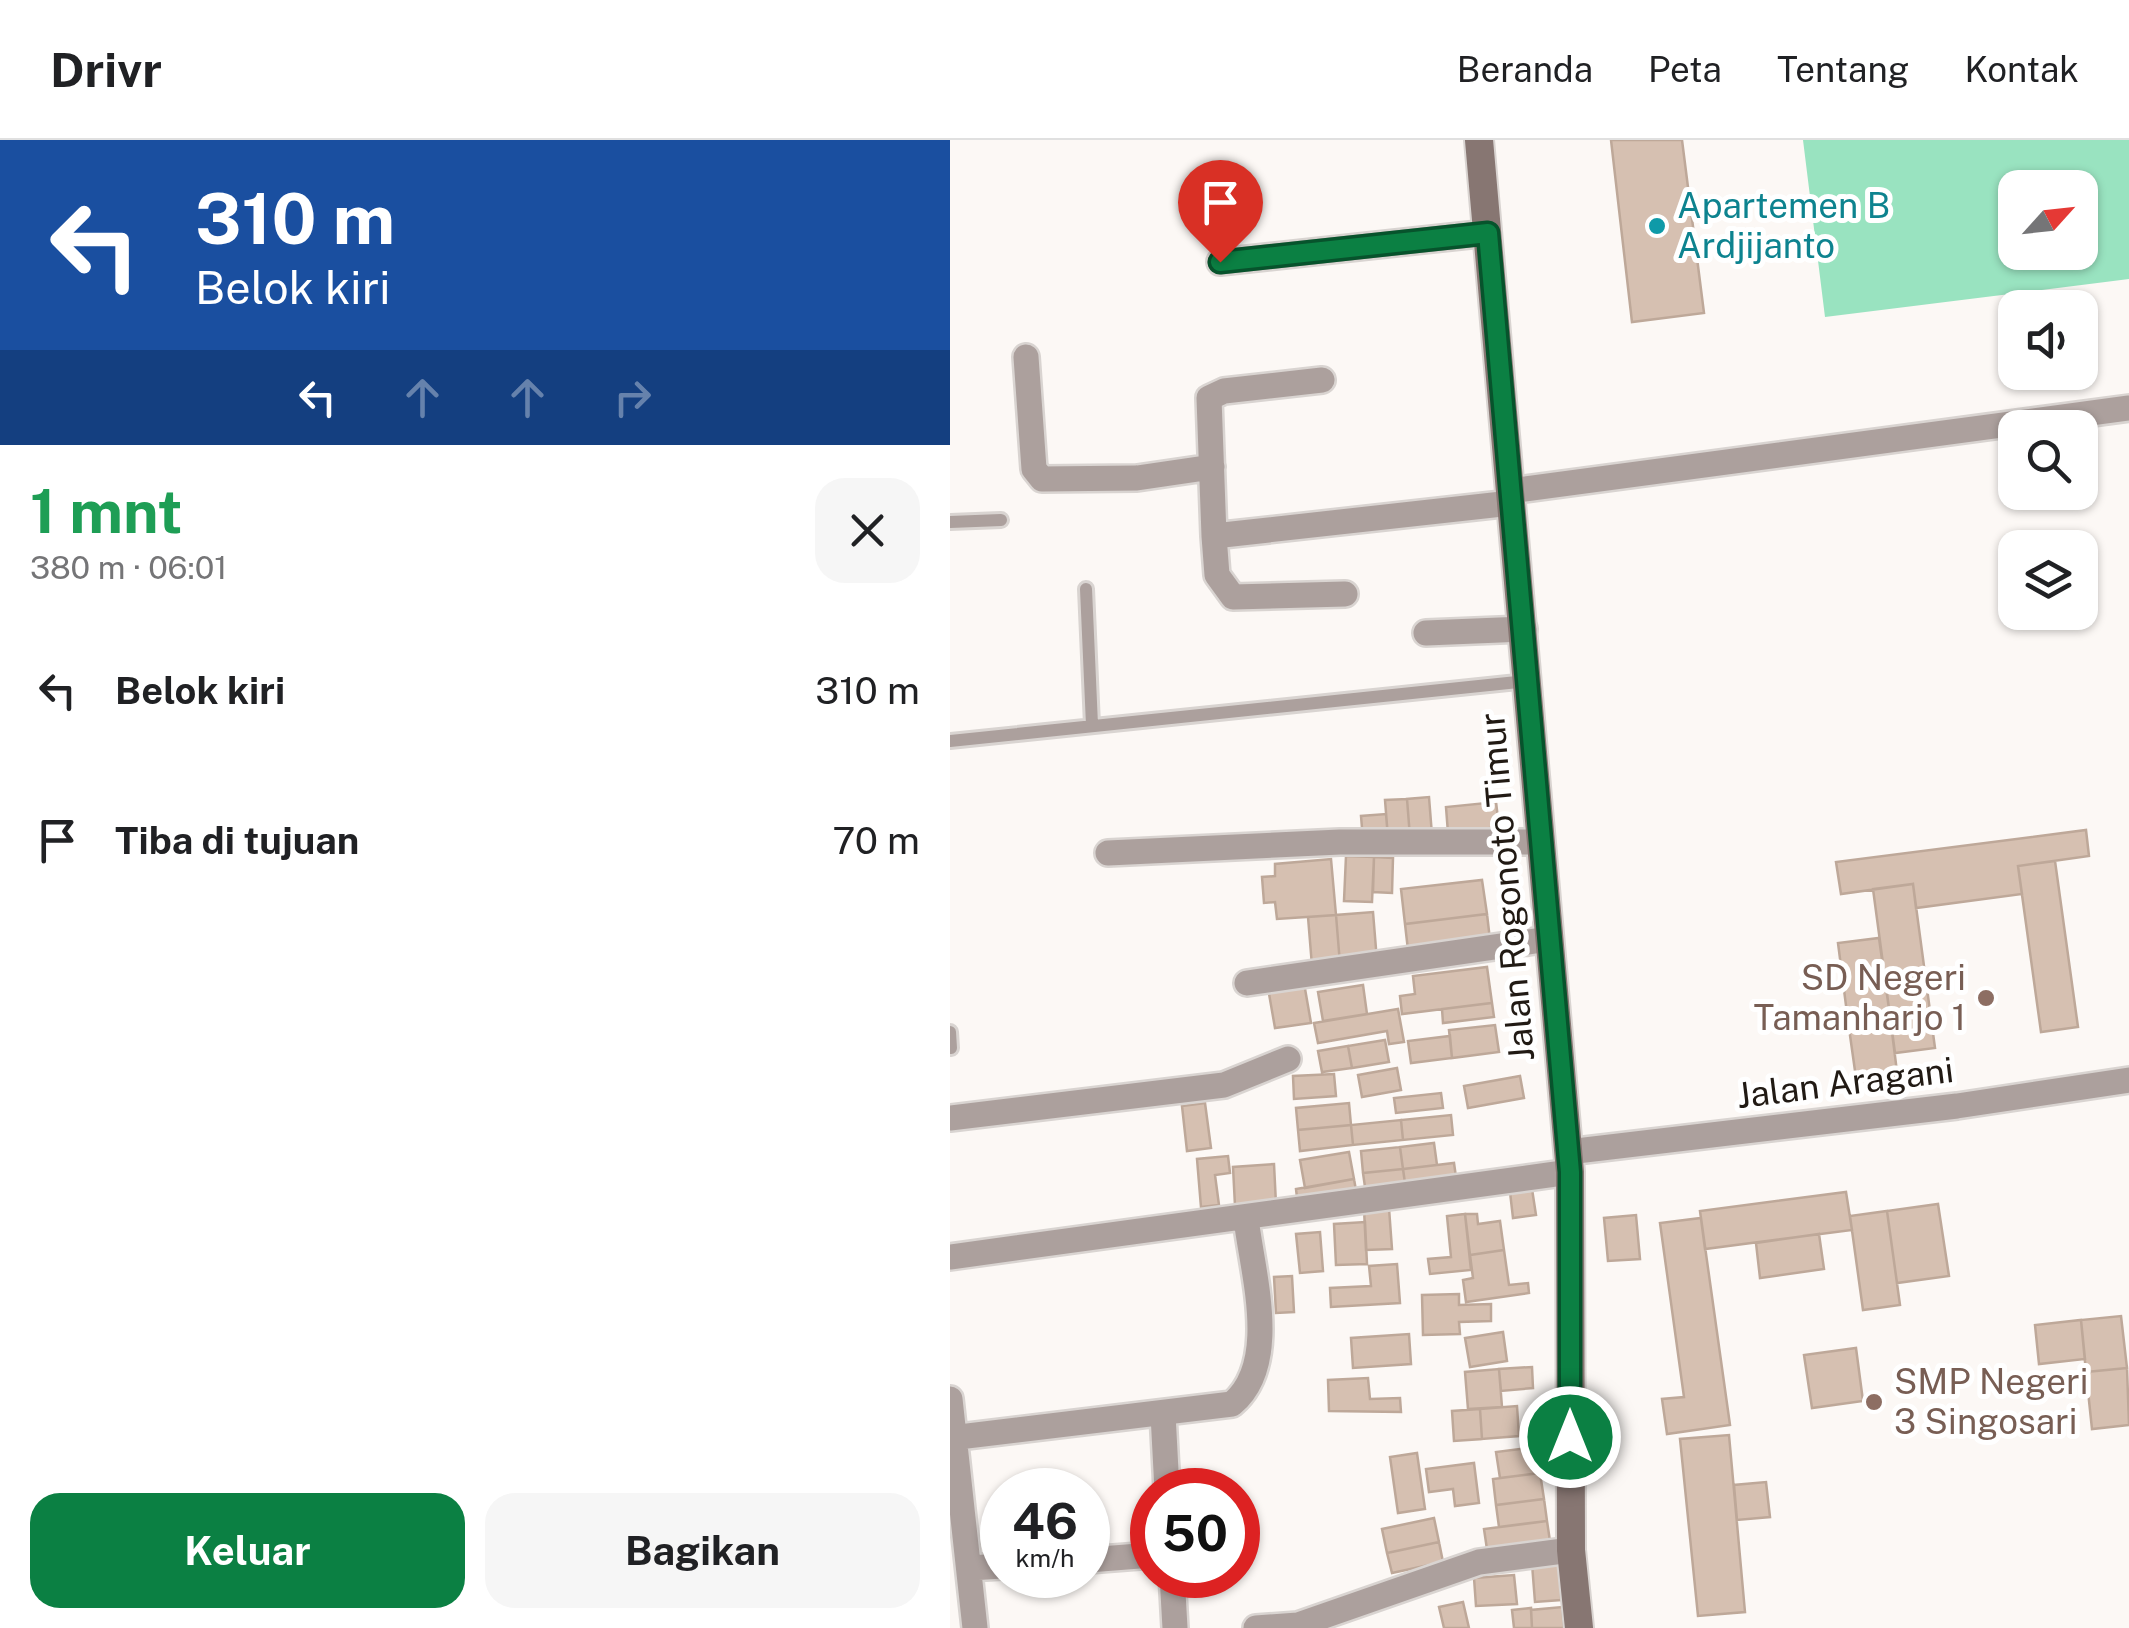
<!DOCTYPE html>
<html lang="id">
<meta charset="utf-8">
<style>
:root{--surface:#fff;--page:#f6f6f6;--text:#202124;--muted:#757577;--line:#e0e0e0;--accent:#0b8043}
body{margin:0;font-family:"Public Sans",sans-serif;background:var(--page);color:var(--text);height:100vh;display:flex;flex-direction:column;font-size:38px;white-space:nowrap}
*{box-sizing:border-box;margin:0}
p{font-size:32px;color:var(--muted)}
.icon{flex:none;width:55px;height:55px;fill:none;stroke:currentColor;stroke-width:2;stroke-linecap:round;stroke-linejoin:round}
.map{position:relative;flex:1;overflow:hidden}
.sheet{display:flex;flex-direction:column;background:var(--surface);width:950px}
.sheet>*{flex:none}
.banner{background:#1a4fa0;color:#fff;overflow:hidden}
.needle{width:65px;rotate:63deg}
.fabs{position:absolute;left:1048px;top:30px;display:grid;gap:20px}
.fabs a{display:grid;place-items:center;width:100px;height:100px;border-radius:20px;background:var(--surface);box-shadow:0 2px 8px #0004;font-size:50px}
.speed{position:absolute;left:30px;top:1328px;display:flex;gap:20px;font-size:50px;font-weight:700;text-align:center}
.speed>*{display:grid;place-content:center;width:130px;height:130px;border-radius:50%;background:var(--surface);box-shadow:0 2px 8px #0004;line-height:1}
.speed small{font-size:25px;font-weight:400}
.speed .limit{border:15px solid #d22;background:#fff;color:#111}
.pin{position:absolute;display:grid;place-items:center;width:85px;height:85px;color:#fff;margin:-102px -42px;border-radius:50% 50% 50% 0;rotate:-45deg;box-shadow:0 0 10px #0007}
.pin .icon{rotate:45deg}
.me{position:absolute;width:110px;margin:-55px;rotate:0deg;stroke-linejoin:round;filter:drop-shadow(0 0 8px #0008)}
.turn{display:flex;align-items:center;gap:35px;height:210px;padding:0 30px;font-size:45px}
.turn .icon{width:130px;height:130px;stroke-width:2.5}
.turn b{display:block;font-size:70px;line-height:85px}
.lanes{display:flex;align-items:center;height:95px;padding:0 30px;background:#0003;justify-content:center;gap:50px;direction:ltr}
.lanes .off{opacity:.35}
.round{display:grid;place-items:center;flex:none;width:105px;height:105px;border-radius:30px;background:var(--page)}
.overview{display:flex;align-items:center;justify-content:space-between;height:170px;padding:0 30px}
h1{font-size:60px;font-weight:700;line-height:75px;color:#1e9e55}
.cta{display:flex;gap:20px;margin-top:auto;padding:20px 30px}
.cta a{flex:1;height:115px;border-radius:30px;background:var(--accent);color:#fff;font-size:40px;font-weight:700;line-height:115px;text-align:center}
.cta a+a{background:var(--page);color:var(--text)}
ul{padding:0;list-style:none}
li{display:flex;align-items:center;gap:30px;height:150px;padding:0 30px}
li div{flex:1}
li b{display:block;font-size:38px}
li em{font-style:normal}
header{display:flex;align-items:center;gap:60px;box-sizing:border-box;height:140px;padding:0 50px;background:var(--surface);border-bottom:2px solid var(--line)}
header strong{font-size:48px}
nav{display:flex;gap:55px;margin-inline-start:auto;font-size:35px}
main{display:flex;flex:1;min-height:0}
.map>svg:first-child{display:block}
</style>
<header>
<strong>Drivr</strong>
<nav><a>Beranda</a><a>Peta</a><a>Tentang</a><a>Kontak</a></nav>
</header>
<main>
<section class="sheet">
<div class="banner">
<div class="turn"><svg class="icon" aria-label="left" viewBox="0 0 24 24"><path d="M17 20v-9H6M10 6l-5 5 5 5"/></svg><div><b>310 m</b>Belok kiri</div></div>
<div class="lanes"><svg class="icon" aria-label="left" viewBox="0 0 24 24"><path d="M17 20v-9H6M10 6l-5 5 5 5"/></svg><svg class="icon off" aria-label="ahead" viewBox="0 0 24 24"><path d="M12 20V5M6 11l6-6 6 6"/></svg><svg class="icon off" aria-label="ahead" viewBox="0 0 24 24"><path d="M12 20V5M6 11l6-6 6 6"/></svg><svg class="icon off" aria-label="right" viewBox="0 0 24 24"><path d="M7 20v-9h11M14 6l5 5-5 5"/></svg></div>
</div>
<div class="overview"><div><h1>1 mnt</h1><p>380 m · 06:01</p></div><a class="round"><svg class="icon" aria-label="close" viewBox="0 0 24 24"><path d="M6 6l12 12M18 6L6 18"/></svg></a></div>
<ul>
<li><svg class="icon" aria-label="left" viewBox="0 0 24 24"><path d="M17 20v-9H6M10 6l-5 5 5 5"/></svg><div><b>Belok kiri</b></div><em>310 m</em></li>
<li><svg class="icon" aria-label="arrive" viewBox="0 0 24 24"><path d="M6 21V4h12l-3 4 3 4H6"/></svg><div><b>Tiba di tujuan</b></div><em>70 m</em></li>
</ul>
<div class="cta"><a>Keluar</a><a>Bagikan</a></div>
</section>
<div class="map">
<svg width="1179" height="1488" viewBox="0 0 1179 1488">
<rect width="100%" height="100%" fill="#fcf8f5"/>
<path fill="#99e3c0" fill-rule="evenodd" d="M853,0h326v139l-304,38zM1065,48h65v64h-65z"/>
<path fill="#d6c0b1" stroke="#bea899" stroke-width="2.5" d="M661,0h71l22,173 -72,9z
M479,657l3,38 -22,2 -3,-38z
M457,659l3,38 -22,1 -3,-38z
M546,662l3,25 -51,6 -2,-26z
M436,674l2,24 -25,2 -2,-24z
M1136,690l3,26 -71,10 4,28 -106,14 -3,-24 -72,10 -5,-32z
M396,716l28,1 -2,45 -28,-1z
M424,717l19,1 -1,35 -19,-1z
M381,719l5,56 -59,4 -2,-17 -11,1 -2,-26 13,-1v-12z
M1105,721l23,166 -37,5 -23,-166z
M532,740l5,34 -82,10 -4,-35z
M963,744l22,164 -40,5 -22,-164z
M423,772l4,49 -37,3 -4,-49z
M537,774l3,26 -82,10 -3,-26z
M386,775l4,49 -28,2 -4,-49z
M929,798l11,78 -42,5 -10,-78z
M537,827l5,36 -90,11 -2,-18 15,-2 -2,-18z
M354,843l7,40 -36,5 -7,-40z
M413,845l4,29 -44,7 -5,-29z
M542,863l2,14 -51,6 -1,-14z
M448,869l6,33 -15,2 -2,-13 -69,12 -4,-20z
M940,876l8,64 -41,5 -9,-64z
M545,885l4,27 -47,6 -3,-28z
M500,896l2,22 -41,5 -3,-22z
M435,900l4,22 -37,6 -4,-22z
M398,906l4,22 -30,4 -4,-21z
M447,928l4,22 -39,7 -4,-22z
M384,934l2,22 -42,3 -1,-23z
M570,936l4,22 -56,10 -4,-22z
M491,953l2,15 -47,5 -2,-15z
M255,963l6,45 -24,3 -5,-45z
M399,963l2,22 -53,5 -2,-22z
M501,975l2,20 -50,5 -2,-20z
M451,980l2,20 -50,5 -2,-20z
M401,985l2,20 -53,6 -2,-21z
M484,1003l3,22 -34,4 -3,-22z
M450,1007l3,22 -40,4 -2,-22z
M399,1012l5,27 -49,9 -5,-28z
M278,1016l2,17 -15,2 4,30 -18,2 -4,-48z
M504,1023l3,21 -51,6 -3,-21z
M324,1024l2,40 -41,2 -2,-39z
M453,1029l3,21 -40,4 -3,-21z
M404,1039l3,17 -59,10 -2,-17z
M582,1049l4,26 -23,3 -3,-26z
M896,1052l6,38 -147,19 -5,-38z
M988,1064l11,72 -52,7 -10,-72z
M439,1068l3,41 -26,1 -2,-41z
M937,1071l13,94 -37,5 -13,-94z
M515,1074l6,56 -41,4 -2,-15 23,-2 -4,-41z
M515,1074h12l1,10 22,-3 4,29 -34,5z
M686,1075l4,44 -32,2 -4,-43z
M751,1078l29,207 -63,9 -5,-35 22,-2 -24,-174z
M415,1082l2,42 -31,1 -2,-41z
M370,1092l3,39 -23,2 -4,-39z
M869,1094l5,35 -64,9 -4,-35z
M554,1110l5,35 19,-2 1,10 -63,9 -3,-22 10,-2 -3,-23z
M447,1124l3,39 -69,4 -1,-19 41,-2 -2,-20z
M342,1136l2,36 -18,1 -2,-36z
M509,1154v11l32,-1v17l-32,1 1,12 -37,1 -1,-40z
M1171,1176l6,52 -41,4 -5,-52z
M1131,1180l4,39 -46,5 -4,-39z
M553,1192l4,29 -37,6 -5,-29z
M459,1194l2,30 -58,4 -2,-30z
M906,1208l7,53 -51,7 -8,-53z
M582,1227l1,21 -32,3 -2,-22z
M1177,1228l2,57 -37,4 -6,-57z
M549,1229l3,38 -34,2 -3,-37z
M418,1238l2,21 30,-1 1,14 -72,-1 -1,-31z
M567,1266l2,30 -37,3 -2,-30z
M530,1269l2,30 -28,2 -2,-30z
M779,1295l16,177 -47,4 -18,-177z
M587,1307l3,26 -40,5 -4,-26z
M467,1313l8,56 -27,4 -8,-56z
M524,1323l5,40 -24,3 -2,-17 -24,3 -3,-23z
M590,1333l4,26 -48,6 -3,-26z
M816,1342l4,35 -33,3 -3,-35z
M594,1359l3,22 -48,6 -3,-22z
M484,1378l5,24 -52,11 -5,-24z
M597,1381l4,27 -63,8 -4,-27z
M489,1402l4,20 -51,11 -5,-20z
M608,1422l2,12 8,-1 1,15 -8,1v11l-26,2 -3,-38z
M564,1435l3,29 -41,2 -2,-28z
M513,1462l6,26h-25l-5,-21z
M612,1467l2,21h-32l-1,-18z
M562,1470l19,-2 1,20h-18z"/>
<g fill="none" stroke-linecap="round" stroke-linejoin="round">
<g stroke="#d9d4d1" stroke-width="18">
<path id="service" d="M0,382l51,-2
M136,449l6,136
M0,601l577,-60
M0,892l1,16"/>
</g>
<g stroke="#d9d4d1" stroke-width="30">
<path id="minor" d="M270,122l268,-29
M76,217l8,112 8,10 95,-1 75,-11
M372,240l-98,11 -15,7 5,138 297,-33
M560,351l619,-83
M264,396l3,39 16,22 112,-3
M476,493l98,-4
M158,713l232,-11h201
M297,843l302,-44
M0,978l274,-33 64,-26
M618,1012l389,-46 172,-26
M0,1117l620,-85
M0,1259l25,229
M213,1274l4,76
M0,1298l282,-34c49,-41 20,-132 14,-186
M138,1420l64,-5
M20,1428l32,-2
M222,1435l3,53
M306,1488l42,-3 181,-63 92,-12"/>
</g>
<g stroke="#d9d4d1" stroke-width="32">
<path id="secondary" d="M529,0l91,1032 1,378 8,78"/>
</g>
<use href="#service" stroke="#aca09d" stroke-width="12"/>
<use href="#minor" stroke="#aca09d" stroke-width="25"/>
<use href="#secondary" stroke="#877672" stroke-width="28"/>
</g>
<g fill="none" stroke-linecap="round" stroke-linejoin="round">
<g stroke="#07532c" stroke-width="25">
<path id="route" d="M270,122l268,-29 82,939v265"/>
</g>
<use href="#route" stroke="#0b8043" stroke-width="18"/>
</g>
<circle fill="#0f9aa8" stroke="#fff" stroke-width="4" cx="707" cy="86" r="10"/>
<g fill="#8d6e63" stroke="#fff" stroke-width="4">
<circle cx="1036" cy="858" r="10"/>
<circle cx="924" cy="1262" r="10"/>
</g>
<g text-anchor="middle" stroke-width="10" stroke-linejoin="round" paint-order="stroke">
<g font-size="35" fill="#0d838f" stroke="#fff" text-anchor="start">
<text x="727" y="78">Apartemen B<tspan x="727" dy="40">Ardjijanto</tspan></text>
</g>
<g font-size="35" fill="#211a14" stroke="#fff">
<text transform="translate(557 747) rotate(-95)" y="12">Jalan Rogonoto Timur</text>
<text transform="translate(895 943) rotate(-7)" y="12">Jalan Aragani</text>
</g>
<g font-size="35" fill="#785e54" stroke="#fff" text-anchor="end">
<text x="1016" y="850">SD Negeri<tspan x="1016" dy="40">Tamanharjo 1</tspan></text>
<text x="944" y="1254" text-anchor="start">SMP Negeri<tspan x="944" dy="40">3 Singosari</tspan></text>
</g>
</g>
</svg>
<div class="fabs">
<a><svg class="needle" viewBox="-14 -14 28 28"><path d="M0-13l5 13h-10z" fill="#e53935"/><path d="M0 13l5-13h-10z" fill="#757577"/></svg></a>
<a><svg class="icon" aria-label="sound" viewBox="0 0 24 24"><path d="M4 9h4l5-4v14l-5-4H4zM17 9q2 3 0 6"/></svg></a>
<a><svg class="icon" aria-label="search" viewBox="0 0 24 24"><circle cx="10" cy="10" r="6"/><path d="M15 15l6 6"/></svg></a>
<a><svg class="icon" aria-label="layers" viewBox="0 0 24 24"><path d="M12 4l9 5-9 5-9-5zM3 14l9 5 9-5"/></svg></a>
</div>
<div class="speed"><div>46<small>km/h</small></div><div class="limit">50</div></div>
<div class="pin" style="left:270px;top:122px;background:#d93025"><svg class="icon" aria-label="arrive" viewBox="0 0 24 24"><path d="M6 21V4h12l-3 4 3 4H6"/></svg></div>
<svg class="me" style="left:620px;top:1297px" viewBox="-20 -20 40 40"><circle r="17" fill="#0b8043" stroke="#fff" stroke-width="3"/><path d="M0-11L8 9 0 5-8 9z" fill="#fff"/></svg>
</div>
</main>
